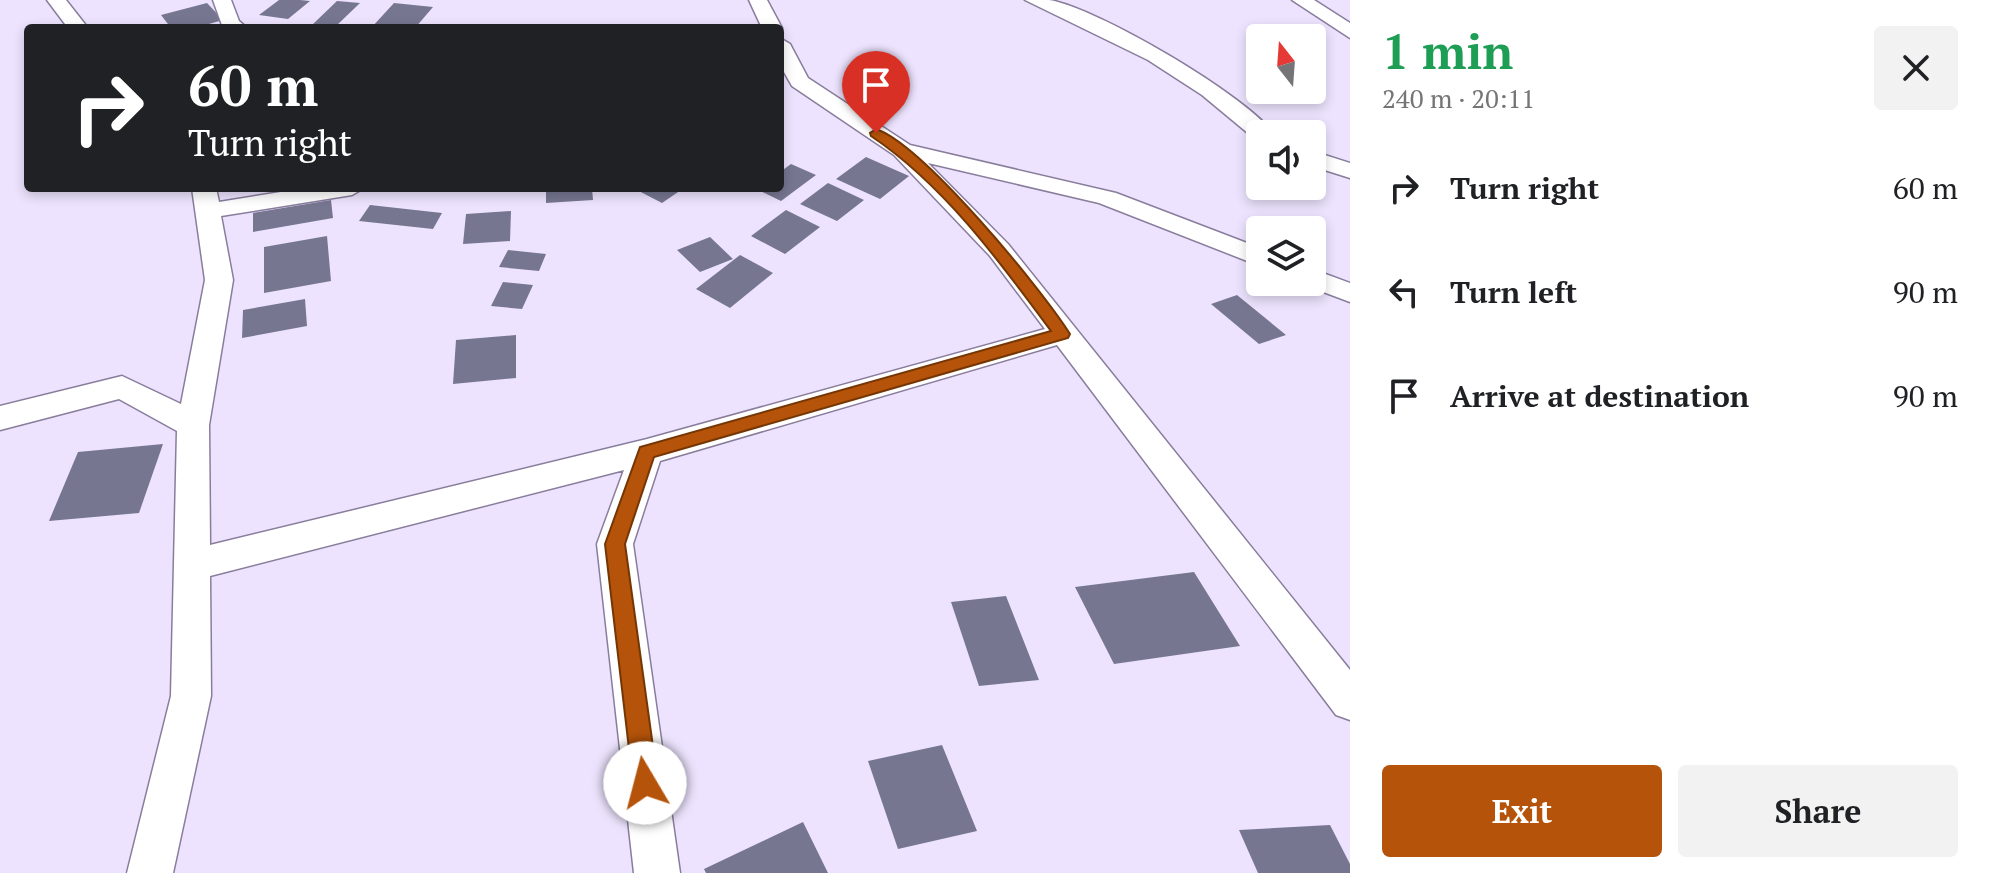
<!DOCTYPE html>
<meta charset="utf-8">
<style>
:root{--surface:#fff;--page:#f2f2f2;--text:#202124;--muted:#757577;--accent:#b45309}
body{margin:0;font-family:"PT Serif",serif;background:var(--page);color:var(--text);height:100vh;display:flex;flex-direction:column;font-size:30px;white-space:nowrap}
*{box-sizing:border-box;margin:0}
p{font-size:26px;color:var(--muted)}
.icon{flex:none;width:44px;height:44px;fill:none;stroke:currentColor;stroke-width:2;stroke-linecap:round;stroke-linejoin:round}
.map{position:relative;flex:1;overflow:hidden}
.details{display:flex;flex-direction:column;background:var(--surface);width:640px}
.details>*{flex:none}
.hud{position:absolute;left:24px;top:24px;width:760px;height:168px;border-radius:8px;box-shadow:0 4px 12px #0003;background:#202124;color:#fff;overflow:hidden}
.needle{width:52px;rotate:343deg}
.controls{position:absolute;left:1246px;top:24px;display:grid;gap:16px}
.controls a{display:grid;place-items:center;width:80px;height:80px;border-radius:8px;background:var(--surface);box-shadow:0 4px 12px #0003;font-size:40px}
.pin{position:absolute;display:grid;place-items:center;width:68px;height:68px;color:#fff;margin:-82px -34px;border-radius:50% 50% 50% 0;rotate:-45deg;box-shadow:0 0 8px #0007}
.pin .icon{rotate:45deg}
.me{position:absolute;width:88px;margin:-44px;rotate:352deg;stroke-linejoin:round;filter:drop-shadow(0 0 6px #0008)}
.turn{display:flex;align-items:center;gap:28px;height:168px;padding:0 32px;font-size:36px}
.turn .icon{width:104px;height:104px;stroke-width:2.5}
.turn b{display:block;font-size:56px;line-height:68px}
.round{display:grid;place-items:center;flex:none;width:84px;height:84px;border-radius:8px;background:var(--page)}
.overview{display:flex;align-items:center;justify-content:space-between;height:136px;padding:0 32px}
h1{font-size:48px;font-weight:800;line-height:60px;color:#1e9e55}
.cta{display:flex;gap:16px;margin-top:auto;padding:16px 32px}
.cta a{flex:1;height:92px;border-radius:8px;background:var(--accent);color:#fff;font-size:32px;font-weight:800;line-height:92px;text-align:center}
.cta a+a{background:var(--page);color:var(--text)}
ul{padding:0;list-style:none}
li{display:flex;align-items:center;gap:24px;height:104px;padding:0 32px}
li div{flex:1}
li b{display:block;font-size:30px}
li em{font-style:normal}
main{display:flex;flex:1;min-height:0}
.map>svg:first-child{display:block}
</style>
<main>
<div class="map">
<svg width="1350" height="873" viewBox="0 0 1350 873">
<rect width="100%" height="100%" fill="#ede3fe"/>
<path fill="#767691" d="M279,0h21l10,1 -22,18 -29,-4z
M337,1l23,2 -25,24 -23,-2z
M207,3l16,17 -28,8h-24l-10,-13z
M394,3l39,4 -18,21h-44z
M866,157l43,19 -29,23 -44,-20z
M791,164l25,11 -35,26 -27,-13h26v-16z
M828,183l36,17 -27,21 -37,-17z
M546,188h46l1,12 -47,3z
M633,188h51l-22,15z
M331,200l2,18 -80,14v-19z
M370,205l72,8 -9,16 -74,-8z
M786,210l34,17 -35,27 -34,-18z
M511,211l-1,30 -47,3 3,-30z
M327,236l4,45 -67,12v-46z
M710,237l23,22 -33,13 -23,-22z
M508,250l38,4 -7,17 -40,-4z
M740,255l33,18 -43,35 -34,-19z
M503,282l30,3 -11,24 -31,-3z
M1237,295l49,40 -27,9 -48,-40z
M305,299l2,27 -65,12 1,-28z
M516,335v43l-63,6 3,-44z
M163,444l-24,69 -90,8 29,-69z
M1194,572l46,74 -126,18 -39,-77z
M1006,596l33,84 -60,6 -28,-84z
M942,745l35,86 -79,18 -30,-88z
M803,822l25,51h-122l-2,-4z
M1330,825l20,39v9h-92l-19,-43z"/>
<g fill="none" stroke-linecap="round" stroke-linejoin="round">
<g stroke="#897d9c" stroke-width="3">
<path id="minor" d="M47,0h19l22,28h-20z
M213,0h18l8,21 8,7h-24z
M749,0h18l15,28 -2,2 -18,-2z
M1025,0c8,0 17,0 24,0 47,7 198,96 225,134h-14v6l-5,-1 -53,-44 -54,-35z
M1292,0h22l36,23v15z
M780,38l10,6 18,34 102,67 206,48 144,55v18l-161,-63 -171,-40 80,81 342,426v50l-14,-5 -279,-370 -397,116 -27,83 47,329h-46l-37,-329 27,-74 -414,106 1,120 -38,177h-46l44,-177 6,-265 -58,-32 -119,31v-24l122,-30 59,28 24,-124 -13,-92h24l3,14 87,-14h58l-12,7 -131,21 12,64 -24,145 1,120 437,-106 398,-110 -55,-73 -96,-101 -102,-69 -12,-21z
M1312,151l38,12v15l-38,-12z
M1312,269l38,14v19l-48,-18 10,-2z"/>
</g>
<use href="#minor" fill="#fff" fill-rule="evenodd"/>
</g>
<path fill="#b45309" stroke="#753606" stroke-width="2" d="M876,129c47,16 165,159 194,205l-2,4 -414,119 -29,87 33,239 -4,9 -9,4 -8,-4 -4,-9 -28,-239 35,-97 411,-116c-51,-69 -107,-146 -180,-195l-1,-3z"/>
</svg>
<div class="controls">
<a><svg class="needle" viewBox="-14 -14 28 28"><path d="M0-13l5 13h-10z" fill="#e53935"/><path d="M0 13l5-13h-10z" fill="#757577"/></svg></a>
<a><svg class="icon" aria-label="sound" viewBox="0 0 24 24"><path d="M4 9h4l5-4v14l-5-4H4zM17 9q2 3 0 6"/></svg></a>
<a><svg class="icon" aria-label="layers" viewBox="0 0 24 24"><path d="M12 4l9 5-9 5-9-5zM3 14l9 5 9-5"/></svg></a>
</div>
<div class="pin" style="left:876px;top:133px;background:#d93025"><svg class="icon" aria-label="arrive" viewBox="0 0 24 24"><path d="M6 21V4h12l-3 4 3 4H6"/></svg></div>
<svg class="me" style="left:645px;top:783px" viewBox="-20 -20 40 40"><circle r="19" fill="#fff"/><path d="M0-13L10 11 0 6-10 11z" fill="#b45309"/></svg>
<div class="hud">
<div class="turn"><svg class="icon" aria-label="right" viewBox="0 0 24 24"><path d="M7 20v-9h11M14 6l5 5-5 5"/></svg><div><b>60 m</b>Turn right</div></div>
</div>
</div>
<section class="details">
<div class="overview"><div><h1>1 min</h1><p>240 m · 20:11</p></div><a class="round"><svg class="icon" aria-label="close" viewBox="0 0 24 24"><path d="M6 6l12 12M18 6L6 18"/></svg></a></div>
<ul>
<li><svg class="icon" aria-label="right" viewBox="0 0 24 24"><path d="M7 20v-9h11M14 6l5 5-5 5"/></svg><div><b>Turn right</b></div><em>60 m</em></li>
<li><svg class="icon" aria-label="left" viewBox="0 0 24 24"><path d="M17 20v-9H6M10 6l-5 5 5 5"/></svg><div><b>Turn left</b></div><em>90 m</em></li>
<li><svg class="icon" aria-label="arrive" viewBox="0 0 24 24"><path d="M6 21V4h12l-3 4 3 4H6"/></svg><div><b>Arrive at destination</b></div><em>90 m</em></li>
</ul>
<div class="cta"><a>Exit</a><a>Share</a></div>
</section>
</main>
